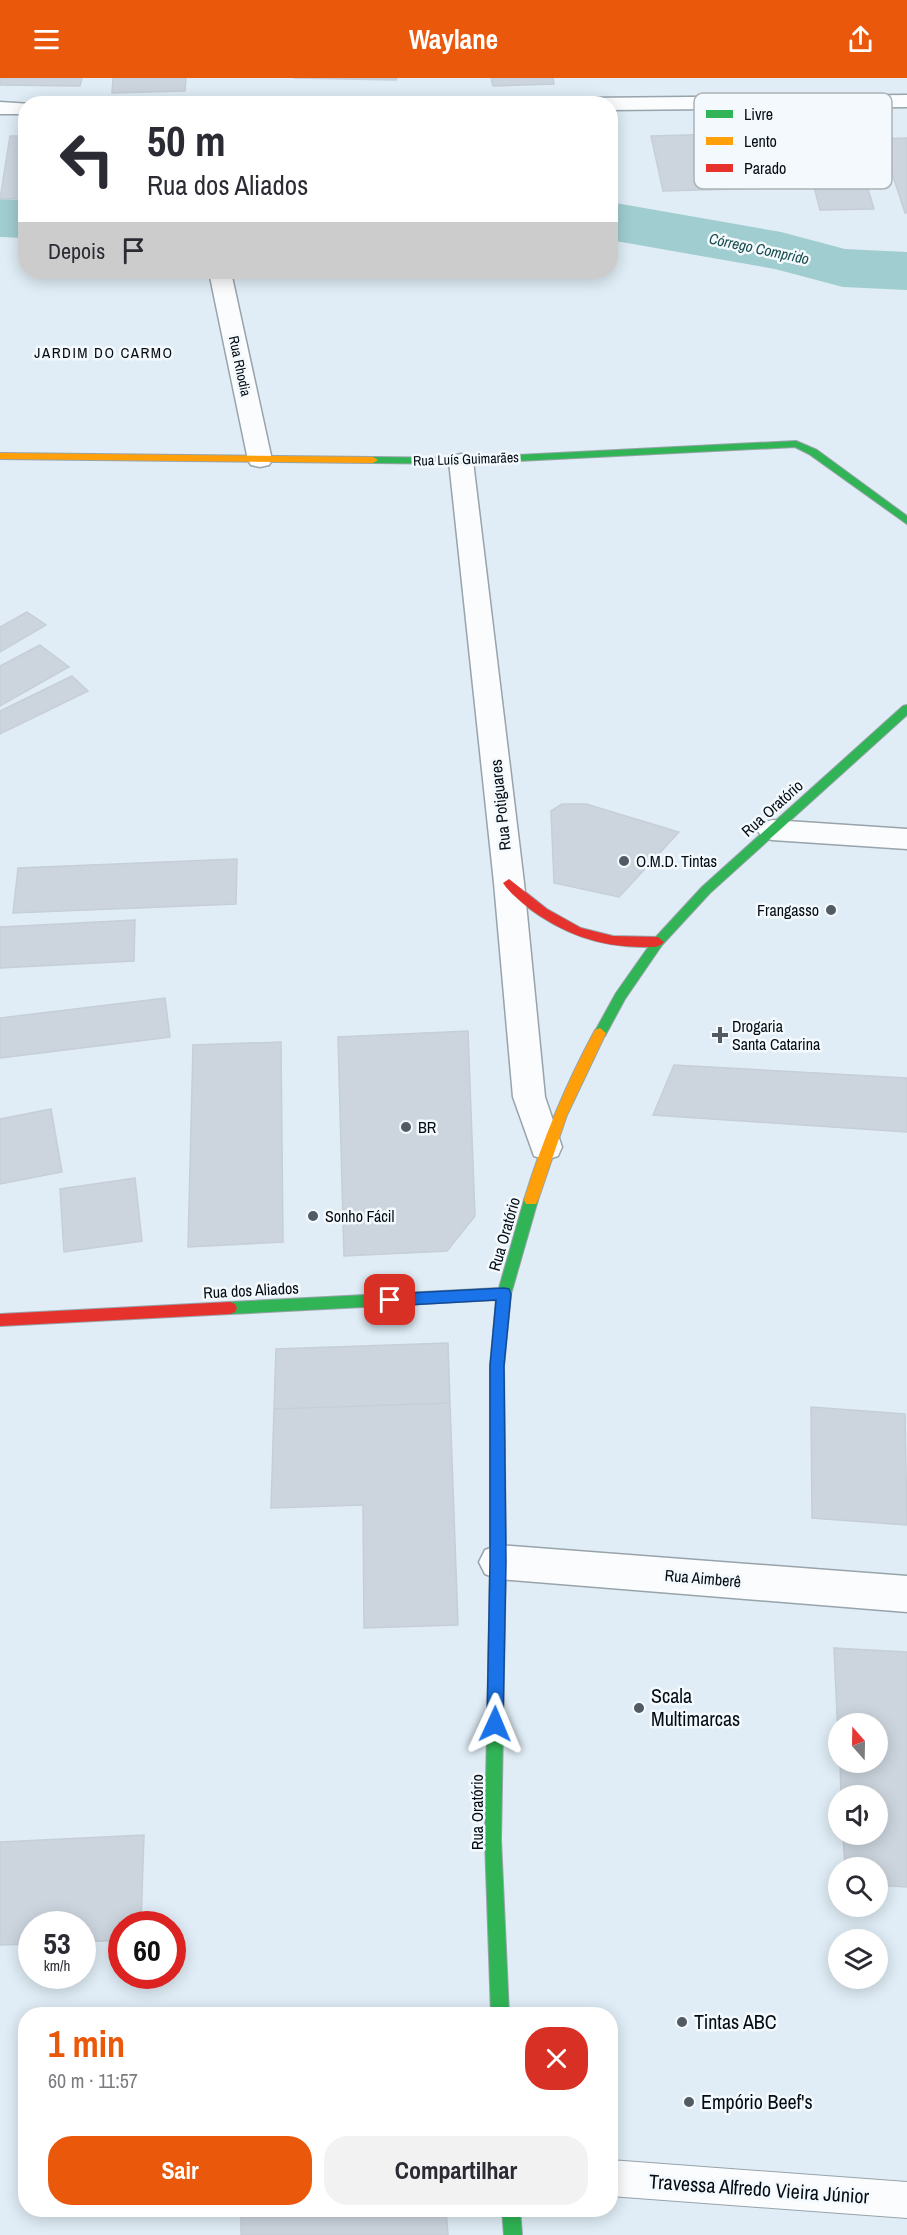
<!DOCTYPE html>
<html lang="pt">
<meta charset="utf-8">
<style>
:root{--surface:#fff;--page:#f2f2f3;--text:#2b2b33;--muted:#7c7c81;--accent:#ea580c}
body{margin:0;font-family:"Archivo Narrow",sans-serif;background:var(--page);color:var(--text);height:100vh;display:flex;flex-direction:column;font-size:22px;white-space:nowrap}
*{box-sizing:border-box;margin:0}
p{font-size:20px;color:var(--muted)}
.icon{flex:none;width:33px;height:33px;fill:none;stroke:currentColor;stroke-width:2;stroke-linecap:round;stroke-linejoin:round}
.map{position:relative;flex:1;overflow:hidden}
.details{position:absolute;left:18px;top:1929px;width:600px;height:210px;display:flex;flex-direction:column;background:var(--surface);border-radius:24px;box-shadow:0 3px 15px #0003}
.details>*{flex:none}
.banner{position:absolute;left:18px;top:18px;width:600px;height:183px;border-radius:24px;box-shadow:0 3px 15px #0003;background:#fff;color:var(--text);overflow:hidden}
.needle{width:39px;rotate:340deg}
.fabs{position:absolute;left:828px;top:1635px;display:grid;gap:12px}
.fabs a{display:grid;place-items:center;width:60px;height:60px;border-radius:50%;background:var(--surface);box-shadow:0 3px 15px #0003;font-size:30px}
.speed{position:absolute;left:18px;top:1833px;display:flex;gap:12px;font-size:30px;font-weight:700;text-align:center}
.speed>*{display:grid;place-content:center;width:78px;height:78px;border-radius:50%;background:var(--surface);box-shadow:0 3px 15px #0003;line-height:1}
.speed small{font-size:15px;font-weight:400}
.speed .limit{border:9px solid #d22;background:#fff;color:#111}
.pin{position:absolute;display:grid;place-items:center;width:51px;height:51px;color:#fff;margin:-26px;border-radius:12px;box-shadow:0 3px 9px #0006}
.me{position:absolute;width:66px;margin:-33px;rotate:1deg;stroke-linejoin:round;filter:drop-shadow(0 0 4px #0008)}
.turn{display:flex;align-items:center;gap:21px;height:126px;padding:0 30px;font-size:27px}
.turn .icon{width:78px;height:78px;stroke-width:2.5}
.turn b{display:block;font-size:42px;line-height:51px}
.then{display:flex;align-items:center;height:57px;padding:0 30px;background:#0003;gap:12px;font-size:22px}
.round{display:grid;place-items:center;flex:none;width:63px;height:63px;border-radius:24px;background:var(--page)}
.headline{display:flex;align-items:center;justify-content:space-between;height:102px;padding:0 30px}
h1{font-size:36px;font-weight:800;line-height:45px;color:var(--accent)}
.primary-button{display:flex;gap:12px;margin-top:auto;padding:12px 30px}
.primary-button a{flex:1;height:69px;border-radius:24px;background:var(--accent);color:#fff;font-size:24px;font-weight:800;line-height:69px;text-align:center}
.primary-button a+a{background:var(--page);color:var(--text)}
header{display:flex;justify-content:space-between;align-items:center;height:78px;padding:0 30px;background:var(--accent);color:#fff;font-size:27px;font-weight:800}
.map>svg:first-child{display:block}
</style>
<header><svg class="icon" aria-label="menu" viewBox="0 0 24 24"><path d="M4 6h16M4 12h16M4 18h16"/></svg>Waylane<svg class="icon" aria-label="share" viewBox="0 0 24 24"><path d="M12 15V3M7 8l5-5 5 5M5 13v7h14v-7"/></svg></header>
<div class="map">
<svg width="907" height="2157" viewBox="0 0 907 2157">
<rect width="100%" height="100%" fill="#e0edf6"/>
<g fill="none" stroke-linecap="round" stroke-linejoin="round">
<path fill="#a0cdcf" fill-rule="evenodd" d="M0,121l26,1v38l-26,-1z
M610,124l171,30 64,17 62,3v38l-64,-3 -68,-18 -165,-29z"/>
</g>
<path fill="#ccd5de" stroke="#c6ced7" stroke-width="1.5" d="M0,0h82l-2,8 -80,-1z
M113,0h73l-1,13 -73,2z
M294,0h103l-1,2z
M491,0h62l1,6 -61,2z
M851,53l23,78 -54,1 -20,-77z
M760,55l15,55 -112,3 -12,-55z
M10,58h16v62l-26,1z
M907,60v75h-2l-24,-74z
M27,534l19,13 -46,27v-25z
M40,567l29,22 -69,39v-40z
M72,598l16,15 -88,43v-23z
M562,726h24l93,28 -60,65 -65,-14 -3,-72z
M237,781l-1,45 -223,9 5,-45z
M135,842l-1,41 -134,7v-41z
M165,920l5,39 -170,21v-40z
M468,953l7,185 -28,35 -103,5 -6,-219z
M281,964l2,200 -95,5 5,-202z
M674,987l233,13v54l-254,-17z
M51,1031l11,63 -62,12v-65z
M135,1100l7,63 -78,11 -4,-63z
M448,1265l2,60 -176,6 2,-60z
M450,1325l8,222 -94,3 -1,-123 -92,3 3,-99z
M811,1329l94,7 2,111 -95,-7z
M834,1570l73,4v235l-29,-2v-17h-33l-2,-34h35v-38h-37l-1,-34h38v-38h-40v12z
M144,1757l-3,89h-19v16l-40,2v-18h-50v20l-32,1v-103z
M241,2132h205l2,25h-207z"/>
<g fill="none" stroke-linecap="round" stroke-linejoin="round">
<g stroke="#98a3aa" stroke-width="2">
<path id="lane" d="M610,2082l297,22v36l-297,-22z"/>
</g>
<g stroke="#98a3aa" stroke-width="3">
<path id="street" d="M907,17v12l-297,3v-6h-34l3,-4 7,-2z
M0,24l32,2h-6v10h-26z
M209,194h22l41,188 -3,5 -9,2 -9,-2 -3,-5z
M461,376l9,2 3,5 51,422 21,214 17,50 -4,9 -12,4 -12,-4 -21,-59 -19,-214 -45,-422 3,-5z
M772,742l135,9v20l-135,-9 -10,-3 -5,-7 5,-7z
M498,1467l409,31v36l-409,-33 -13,-5 -6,-12 6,-12z"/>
</g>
<g stroke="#98a3aa" stroke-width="2">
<path id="fast" d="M796,363l21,9 90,66v8l-98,-70 -14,-7 -334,17 -88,-1 -5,-3 5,-3 88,1z
M907,627v10l-197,178 -48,52 -37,54 -20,37h-10l-1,-3 22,-40 38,-54 48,-52 201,-181z
M531,1116l5,2 2,4 -27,94 -7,72 2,196 -5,278 8,174h-18l-6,-174 5,-278v-196l6,-66 -266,14 -5,-2 -2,-4 2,-4 5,-2 269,-14 25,-88 2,-4z
M502,2132h18l2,25h-18z"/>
</g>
<g stroke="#98a3aa" stroke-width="2">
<path id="slow" d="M0,375l373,4 5,3 -5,3 -373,-4z
M600,950l6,5 -39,82 -29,85 -2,4h-10l-2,-4c18,-59 42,-116 71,-170z"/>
</g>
<g stroke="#98a3aa" stroke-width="2">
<path id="jam" d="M509,801l38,30 34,19 32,8 45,1 6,5c-5,6 -13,5 -21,5 -44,0 -82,-14 -117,-41 -8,-7 -17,-14 -23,-23z
M230,1224l5,2 2,4 -2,4 -5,2 -230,12v-12z"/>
</g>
<use href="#lane" fill="#fafcfe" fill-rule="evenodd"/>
<use href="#street" fill="#fafcfe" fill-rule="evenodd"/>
<use href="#fast" fill="#30b455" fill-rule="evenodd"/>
<use href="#slow" fill="#ff9f0a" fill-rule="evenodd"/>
<use href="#jam" fill="#e5322d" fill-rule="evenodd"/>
</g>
<path fill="#1a73e8" stroke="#114b97" stroke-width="1.5" d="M504,1210l5,1 2,5 -7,72 2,196 -3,162 -2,6 -6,2 -6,-2 -2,-6 3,-162v-196l6,-66 -106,6 -5,-2 -2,-4 2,-5 5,-1z"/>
<g fill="#525b63" stroke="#f3f9fd" stroke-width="2">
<circle cx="624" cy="783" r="6"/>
<circle cx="831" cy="832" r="6"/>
<path d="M717 948h6v6h6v6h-6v6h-6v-6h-6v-6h6z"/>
<circle cx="406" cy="1049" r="6"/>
<circle cx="313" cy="1138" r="6"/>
<circle cx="639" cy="1630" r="6"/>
<circle cx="682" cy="1944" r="6"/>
<circle cx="689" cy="2024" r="6"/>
</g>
<g text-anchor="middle" stroke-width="5" stroke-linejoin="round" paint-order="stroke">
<g font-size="14" fill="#050d14" stroke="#f3f9fd">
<text transform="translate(240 288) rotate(78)" y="5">Rua Rhodia</text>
<text transform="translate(466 381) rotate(-2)" y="5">Rua Luís Guimarães</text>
</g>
<g font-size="15" font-style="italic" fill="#184c4c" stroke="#f3f9fd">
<text transform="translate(759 171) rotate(12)" y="5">Córrego Comprido</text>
</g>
<g font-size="15" letter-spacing="1.5" fill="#050d14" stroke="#f3f9fd">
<text x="104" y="280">JARDIM DO CARMO</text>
</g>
<g font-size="16" fill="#050d14" stroke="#f3f9fd">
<text transform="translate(500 727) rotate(-96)" y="6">Rua Potiguares</text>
<text transform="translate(772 730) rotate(-42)" y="6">Rua Oratório</text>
<text transform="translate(504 1156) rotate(-74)" y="6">Rua Oratório</text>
<text transform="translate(251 1212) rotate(-3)" y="6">Rua dos Aliados</text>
<text transform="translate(703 1500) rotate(5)" y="6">Rua Aimberê</text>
<text transform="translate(477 1734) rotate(-90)" y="6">Rua Oratório</text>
</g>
<g font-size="16" fill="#050d14" stroke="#f3f9fd" text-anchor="start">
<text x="636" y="789">O.M.D. Tintas</text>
<text x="819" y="838" text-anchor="end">Frangasso</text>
<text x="732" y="954">Drogaria<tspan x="732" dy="18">Santa Catarina</tspan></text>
<text x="418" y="1055">BR</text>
<text x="325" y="1144">Sonho Fácil</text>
</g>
<g font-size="20" fill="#050d14" stroke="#f3f9fd" text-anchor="start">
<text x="651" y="1625">Scala<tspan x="651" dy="23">Multimarcas</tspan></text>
<text x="694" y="1951">Tintas ABC</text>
<text x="701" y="2031">Empório Beef's</text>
</g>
<g font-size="20" fill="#050d14" stroke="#f3f9fd">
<text transform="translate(759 2111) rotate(4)" y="7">Travessa Alfredo Vieira Júnior</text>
</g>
</g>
<rect x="694" y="15" width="198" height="96" rx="9" fill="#f3f9fd" stroke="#acb2b7" stroke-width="1.5"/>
<rect x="706" y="32" width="27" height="8" fill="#30b455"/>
<rect x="706" y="59" width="27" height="8" fill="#ff9f0a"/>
<rect x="706" y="86" width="27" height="8" fill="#e5322d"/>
<g font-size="16" fill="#050d14">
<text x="744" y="42">Livre</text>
<text x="744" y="69">Lento</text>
<text x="744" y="96">Parado</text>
</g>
</svg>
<div class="fabs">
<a><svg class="needle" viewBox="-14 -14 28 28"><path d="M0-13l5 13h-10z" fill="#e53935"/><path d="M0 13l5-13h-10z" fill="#7c7c81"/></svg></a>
<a><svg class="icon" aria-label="sound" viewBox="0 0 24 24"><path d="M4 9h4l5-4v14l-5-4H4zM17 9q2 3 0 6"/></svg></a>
<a><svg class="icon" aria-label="search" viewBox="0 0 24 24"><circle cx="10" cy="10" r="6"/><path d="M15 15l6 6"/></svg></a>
<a><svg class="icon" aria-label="layers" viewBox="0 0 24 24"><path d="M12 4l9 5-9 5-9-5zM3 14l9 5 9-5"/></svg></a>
</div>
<div class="speed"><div>53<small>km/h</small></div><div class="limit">60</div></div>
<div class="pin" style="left:390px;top:1222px;background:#d93025"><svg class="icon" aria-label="arrive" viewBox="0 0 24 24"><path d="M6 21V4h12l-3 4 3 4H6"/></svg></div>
<svg class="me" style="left:495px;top:1646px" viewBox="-20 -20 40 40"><path d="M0-17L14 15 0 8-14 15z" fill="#1a73e8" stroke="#fff" stroke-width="4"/></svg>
<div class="banner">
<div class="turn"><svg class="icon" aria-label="left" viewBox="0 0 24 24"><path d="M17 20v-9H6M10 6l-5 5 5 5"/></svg><div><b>50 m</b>Rua dos Aliados</div></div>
<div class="then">Depois<svg class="icon" aria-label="arrive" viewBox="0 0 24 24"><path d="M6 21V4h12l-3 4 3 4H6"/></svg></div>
</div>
<section class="details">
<div class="headline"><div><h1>1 min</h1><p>60 m · 11:57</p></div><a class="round" style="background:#d93025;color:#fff"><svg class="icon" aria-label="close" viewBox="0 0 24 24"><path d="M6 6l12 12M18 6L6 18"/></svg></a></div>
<div class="primary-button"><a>Sair</a><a>Compartilhar</a></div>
</section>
</div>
